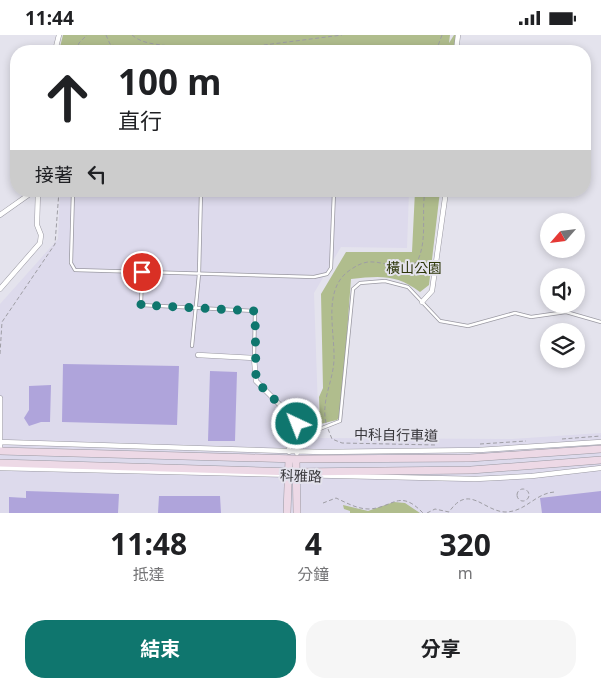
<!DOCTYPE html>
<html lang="zh-TW">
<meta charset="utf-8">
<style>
:root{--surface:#fff;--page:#f6f6f6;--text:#202124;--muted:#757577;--accent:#0f766e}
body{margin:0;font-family:"Noto Sans","Noto Sans TC",sans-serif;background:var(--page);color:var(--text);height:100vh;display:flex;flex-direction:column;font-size:19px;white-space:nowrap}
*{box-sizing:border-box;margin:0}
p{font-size:16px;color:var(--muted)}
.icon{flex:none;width:28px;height:28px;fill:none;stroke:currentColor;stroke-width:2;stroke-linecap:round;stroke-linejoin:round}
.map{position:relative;height:478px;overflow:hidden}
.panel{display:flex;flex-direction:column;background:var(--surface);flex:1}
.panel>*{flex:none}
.hud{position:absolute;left:10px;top:10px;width:581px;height:152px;border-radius:20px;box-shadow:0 2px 8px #0003;background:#fff;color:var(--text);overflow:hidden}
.needle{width:32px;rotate:242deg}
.fabs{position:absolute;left:540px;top:178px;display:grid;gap:10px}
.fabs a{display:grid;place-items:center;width:45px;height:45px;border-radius:50%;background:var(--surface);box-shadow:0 2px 8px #0003;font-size:25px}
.pin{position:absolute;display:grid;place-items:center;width:42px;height:42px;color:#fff;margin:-21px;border:2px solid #fff;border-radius:50%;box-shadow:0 1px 5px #0007}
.me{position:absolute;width:55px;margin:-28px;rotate:317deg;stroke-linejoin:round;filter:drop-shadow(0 0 4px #0008)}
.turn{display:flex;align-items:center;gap:18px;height:105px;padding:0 25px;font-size:22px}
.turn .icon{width:65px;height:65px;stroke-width:2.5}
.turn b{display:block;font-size:35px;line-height:42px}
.then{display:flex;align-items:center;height:48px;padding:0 25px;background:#0003;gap:10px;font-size:19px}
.eta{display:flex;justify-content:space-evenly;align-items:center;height:85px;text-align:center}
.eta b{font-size:30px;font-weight:700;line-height:35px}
.action{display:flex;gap:10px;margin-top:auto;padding:10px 25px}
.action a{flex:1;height:58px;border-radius:20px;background:var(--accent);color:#fff;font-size:20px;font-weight:700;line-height:58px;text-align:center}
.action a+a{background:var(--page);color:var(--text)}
.status{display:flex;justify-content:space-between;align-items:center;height:35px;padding:0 25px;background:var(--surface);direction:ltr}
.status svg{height:14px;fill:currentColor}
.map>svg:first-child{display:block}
</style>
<div class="status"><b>11:44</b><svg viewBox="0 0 49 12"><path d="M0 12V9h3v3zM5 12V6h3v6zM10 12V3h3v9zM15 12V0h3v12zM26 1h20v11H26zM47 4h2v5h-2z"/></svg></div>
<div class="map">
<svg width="601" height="478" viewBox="0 0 601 478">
<rect width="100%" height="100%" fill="#e4e3ed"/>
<path fill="#dddaec" d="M60,156h349l-2,57 -66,-1 -27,46 5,145 193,1 89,-6v80h-601v-209l58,-65z"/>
<path fill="#b0bd8d" d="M63,0h387l-1,8 5,-8h4l-2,16h-397z
M415,156h25l-11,94 -9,7c-24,-18 -40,-16 -69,-13l-10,136 -4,5 -17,4 -1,-27 4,-9 -2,-94 25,-42h66z
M394,467l11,1 15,10h-70v-2l-6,-2 -1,-4 25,6z"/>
<path fill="#afa4db" d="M63,329l116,2 -2,59 -115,-3z
M210,336l27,1 -2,69h-27z
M51,350l-1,37h-9l-12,4 -5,-8 5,-8v-24z
M26,456l93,3 -1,19h-109v-16l17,1z
M601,456v22h-59l-2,-15z
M159,461h61l1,17h-63z"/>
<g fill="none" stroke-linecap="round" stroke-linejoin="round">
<g stroke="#9a99a2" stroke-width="4">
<path id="lane" d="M73,156l-2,72 4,7 239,7 13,-3 4,-6 3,-77
M142,237l-1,33 114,6 -1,47
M192,311l7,-72 2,-83
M299,396l18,-1 23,-9 13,-132 7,-6 25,-2 23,6 32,34 28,5 47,-13 16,4 35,-5 35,10"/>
</g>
<g stroke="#9a99a2" stroke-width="5.5">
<path id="street" d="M55,16l4,-16
M456,16l2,-16
M0,180l34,-24
M0,254l40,-46 1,-8 -4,-10 1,-34
M422,267l10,-11 14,-100
M198,320l56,3 2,23 40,40 3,10 -2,22
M0,363v51
M286,377l4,11 -1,29
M0,407l322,10 157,-2 122,-8
M0,433l475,11 57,-3 69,-8"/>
</g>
<g stroke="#9a99a2" stroke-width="8">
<path id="secondary" d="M0,416l296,8 174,-1 131,-9
M296,424l1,54
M0,428l296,9 175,-2 130,-10
M287,478l2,-54"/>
</g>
<path stroke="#9e9da4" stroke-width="1" stroke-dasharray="4 2.5" stroke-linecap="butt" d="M106,0l4,9 17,7
M132,0c15,13 36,7 53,16
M76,16l3,-8 8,-8
M252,16l12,-6 78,-10
M436,16l6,-16
M0,319l2,-32 53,-78 4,-53
M326,388c-5,-23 7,-41 8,-63 1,-30 -12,-71 16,-90 6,-4 11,-7 18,-8 12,-1 25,5 37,6l12,-6c11,-22 4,-48 8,-71
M328,394l4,10 10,4 94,2
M562,404l39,-3
M480,409l46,-3
M517 460a6 6 0 1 1 12 0a6 6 0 1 1-12 0Z
M323,468l13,-5c11,5 21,11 33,11 24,-1 30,-21 54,4
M427,478l8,-4 14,3c20,-29 34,-1 56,0 21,0 30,-19 50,-20"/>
<use href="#lane" stroke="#fff" stroke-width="2.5"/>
<use href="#street" stroke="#fff" stroke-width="4.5"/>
<use href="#secondary" stroke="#edd9e6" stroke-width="7"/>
</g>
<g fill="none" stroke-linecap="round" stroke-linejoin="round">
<path stroke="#0f766e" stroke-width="9" stroke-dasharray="0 16.2" d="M142,237l-1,33 114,6 1,70 40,40 1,3"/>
</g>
<g text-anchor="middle" stroke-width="4" stroke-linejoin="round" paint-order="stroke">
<g font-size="14" fill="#2d360a" stroke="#e4e3ed">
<text x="414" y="238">橫山公園</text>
</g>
<g font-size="14" fill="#363539" stroke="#e4e3ed">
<text transform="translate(396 400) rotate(1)" y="5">中科自行車道</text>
<text transform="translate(301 441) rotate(2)" y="5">科雅路</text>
</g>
</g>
</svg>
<div class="fabs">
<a><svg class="needle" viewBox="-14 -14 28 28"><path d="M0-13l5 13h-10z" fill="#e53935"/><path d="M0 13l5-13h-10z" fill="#757577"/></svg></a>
<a><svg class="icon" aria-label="sound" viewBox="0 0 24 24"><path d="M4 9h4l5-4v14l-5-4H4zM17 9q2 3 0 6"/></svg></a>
<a><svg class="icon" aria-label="layers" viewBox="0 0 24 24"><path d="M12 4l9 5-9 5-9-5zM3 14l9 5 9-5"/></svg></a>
</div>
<div class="pin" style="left:142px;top:237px;background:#d93025"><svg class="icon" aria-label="arrive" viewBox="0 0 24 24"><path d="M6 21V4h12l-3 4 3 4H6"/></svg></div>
<svg class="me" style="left:297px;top:389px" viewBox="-20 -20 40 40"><circle r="17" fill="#0f766e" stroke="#fff" stroke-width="3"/><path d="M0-11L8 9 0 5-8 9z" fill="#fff"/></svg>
<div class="hud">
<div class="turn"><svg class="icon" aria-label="ahead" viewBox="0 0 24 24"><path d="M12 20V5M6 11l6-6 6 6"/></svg><div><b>100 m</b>直行</div></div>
<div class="then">接著<svg class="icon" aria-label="left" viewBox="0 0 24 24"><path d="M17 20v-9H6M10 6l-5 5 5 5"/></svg></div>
</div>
</div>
<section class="panel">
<div class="eta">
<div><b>11:48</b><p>抵達</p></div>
<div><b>4</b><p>分鐘</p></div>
<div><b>320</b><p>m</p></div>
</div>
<div class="action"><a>結束</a><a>分享</a></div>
</section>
